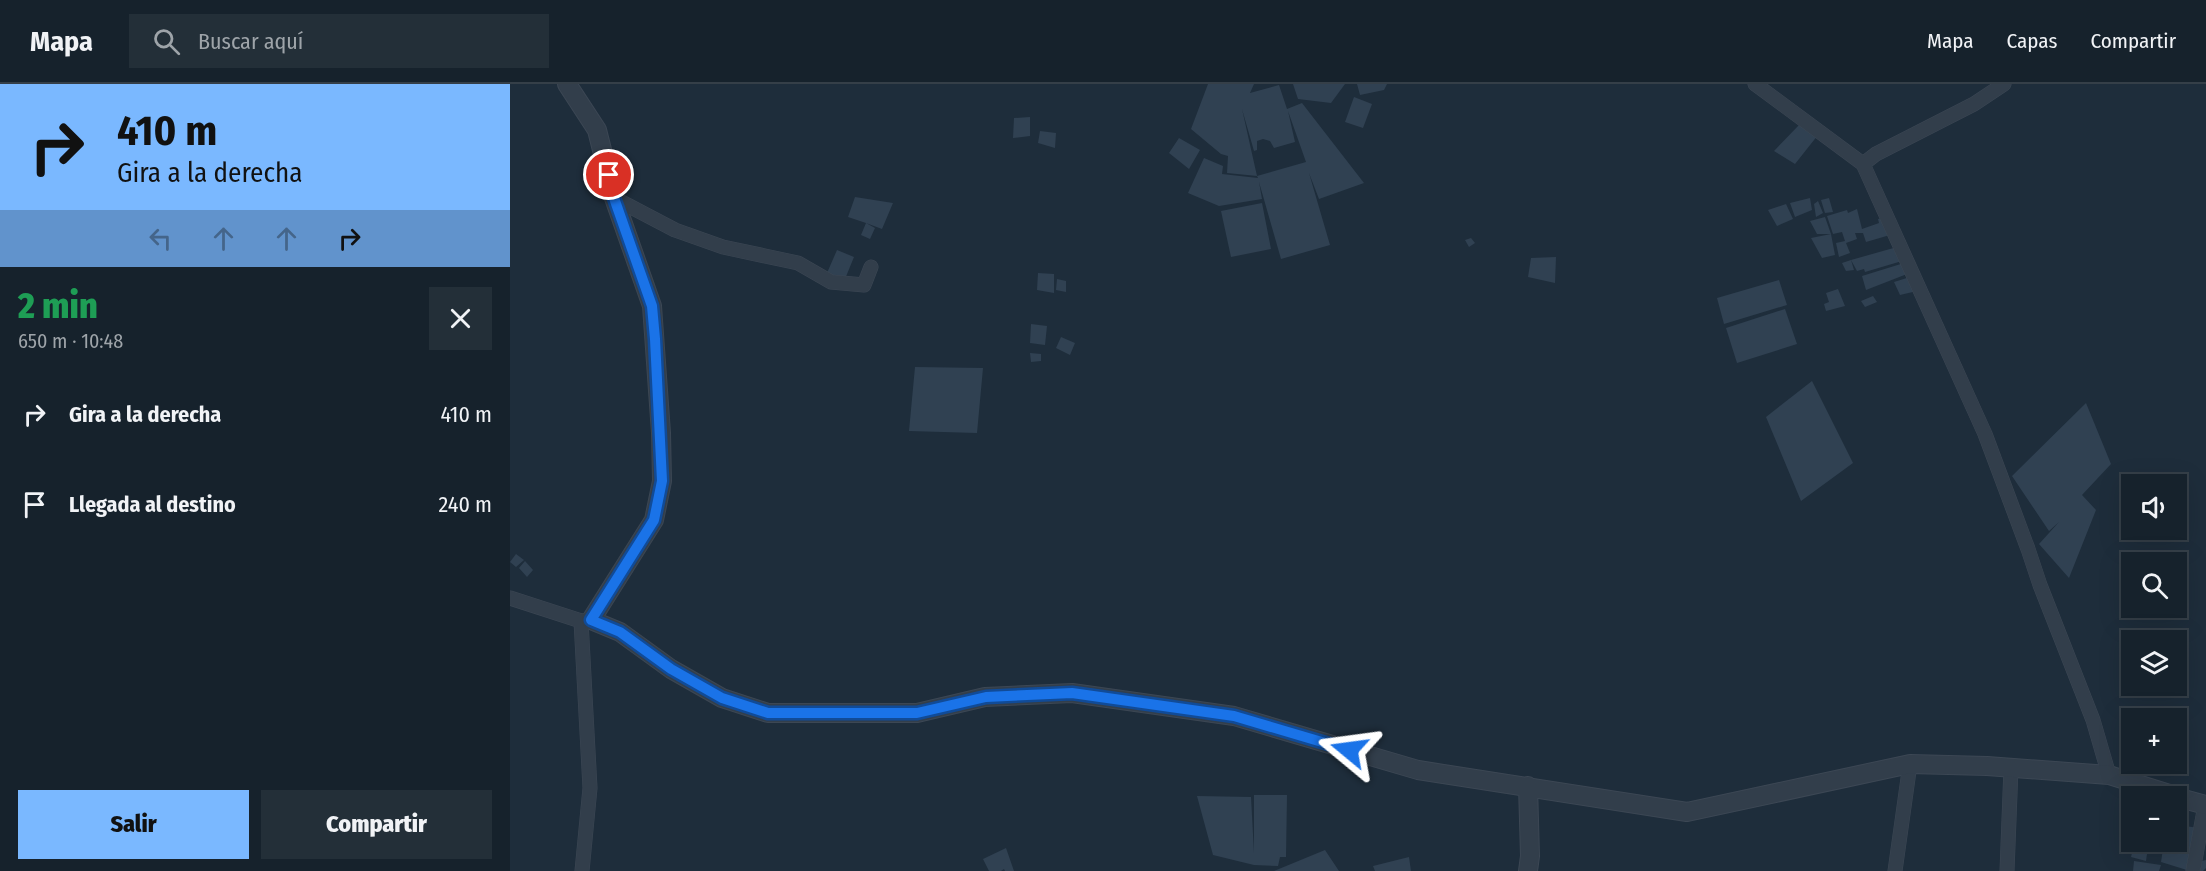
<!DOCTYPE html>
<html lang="es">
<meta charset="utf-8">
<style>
:root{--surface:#16222c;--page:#232f38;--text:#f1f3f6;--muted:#9ea4a9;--line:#353f48;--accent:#7ab8ff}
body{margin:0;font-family:"Fira Sans Condensed",sans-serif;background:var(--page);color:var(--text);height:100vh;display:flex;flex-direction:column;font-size:22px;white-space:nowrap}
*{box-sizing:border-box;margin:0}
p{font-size:20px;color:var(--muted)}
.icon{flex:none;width:33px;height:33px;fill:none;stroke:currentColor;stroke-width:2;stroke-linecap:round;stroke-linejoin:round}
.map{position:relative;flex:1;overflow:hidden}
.details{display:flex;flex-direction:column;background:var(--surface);width:510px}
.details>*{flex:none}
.banner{background:#7ab8ff;color:#111;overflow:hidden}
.controls{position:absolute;left:1611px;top:390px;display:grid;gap:12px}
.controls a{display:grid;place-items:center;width:66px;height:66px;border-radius:0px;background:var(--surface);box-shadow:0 6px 24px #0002,0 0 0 2px var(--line);font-size:30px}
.pin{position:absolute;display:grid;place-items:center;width:51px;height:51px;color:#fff;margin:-26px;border:3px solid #fff;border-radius:50%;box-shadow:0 2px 6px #0007}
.me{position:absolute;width:66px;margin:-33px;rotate:286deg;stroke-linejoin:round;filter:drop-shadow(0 0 4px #0008)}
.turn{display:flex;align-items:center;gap:21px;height:126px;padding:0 18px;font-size:27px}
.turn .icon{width:78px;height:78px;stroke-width:2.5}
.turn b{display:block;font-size:42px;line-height:51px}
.lanes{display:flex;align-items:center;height:57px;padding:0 18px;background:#0003;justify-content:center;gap:30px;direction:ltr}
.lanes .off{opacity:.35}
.round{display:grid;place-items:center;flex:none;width:63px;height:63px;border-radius:0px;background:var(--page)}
.headline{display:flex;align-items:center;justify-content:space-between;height:102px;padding:0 18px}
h1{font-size:36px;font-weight:800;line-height:45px;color:#1e9e55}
.button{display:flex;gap:12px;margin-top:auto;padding:12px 18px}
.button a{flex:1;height:69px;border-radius:0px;background:var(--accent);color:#111;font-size:24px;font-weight:800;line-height:69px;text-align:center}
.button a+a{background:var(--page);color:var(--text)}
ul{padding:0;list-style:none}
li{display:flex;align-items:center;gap:18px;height:90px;padding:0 18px}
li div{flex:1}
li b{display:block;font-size:22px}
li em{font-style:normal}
header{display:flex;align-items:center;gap:36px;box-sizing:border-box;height:84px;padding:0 30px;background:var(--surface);border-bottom:2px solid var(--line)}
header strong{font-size:28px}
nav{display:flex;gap:33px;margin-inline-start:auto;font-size:21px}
.search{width:420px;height:54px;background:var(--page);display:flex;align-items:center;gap:15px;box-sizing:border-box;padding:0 21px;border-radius:0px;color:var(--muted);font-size:22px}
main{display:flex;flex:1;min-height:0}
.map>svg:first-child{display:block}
</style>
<header>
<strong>Mapa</strong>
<div class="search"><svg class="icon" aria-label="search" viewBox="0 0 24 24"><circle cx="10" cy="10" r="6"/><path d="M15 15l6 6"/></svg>Buscar aquí</div>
<nav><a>Mapa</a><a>Capas</a><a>Compartir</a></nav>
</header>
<main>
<section class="details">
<div class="banner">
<div class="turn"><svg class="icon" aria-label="right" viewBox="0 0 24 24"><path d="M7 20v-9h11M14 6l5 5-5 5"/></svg><div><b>410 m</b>Gira a la derecha</div></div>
<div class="lanes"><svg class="icon off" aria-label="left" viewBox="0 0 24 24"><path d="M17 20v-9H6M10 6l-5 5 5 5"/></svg><svg class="icon off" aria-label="ahead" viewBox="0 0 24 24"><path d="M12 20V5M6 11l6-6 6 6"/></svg><svg class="icon off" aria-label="ahead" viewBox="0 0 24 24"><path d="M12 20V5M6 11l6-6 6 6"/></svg><svg class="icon" aria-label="right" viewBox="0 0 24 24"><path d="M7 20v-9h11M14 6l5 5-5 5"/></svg></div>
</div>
<div class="headline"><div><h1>2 min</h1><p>650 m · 10:48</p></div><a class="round"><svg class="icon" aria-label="close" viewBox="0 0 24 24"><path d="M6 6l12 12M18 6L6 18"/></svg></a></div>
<ul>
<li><svg class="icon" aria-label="right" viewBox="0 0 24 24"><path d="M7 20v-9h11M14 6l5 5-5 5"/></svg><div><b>Gira a la derecha</b></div><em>410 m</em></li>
<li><svg class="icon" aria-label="arrive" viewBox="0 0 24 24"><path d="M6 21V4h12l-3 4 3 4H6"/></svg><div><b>Llegada al destino</b></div><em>240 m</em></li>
</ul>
<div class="button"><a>Salir</a><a>Compartir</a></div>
</section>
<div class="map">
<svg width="1696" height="787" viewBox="0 0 1696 787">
<rect width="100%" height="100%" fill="#1e2d3b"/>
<path fill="#304152" d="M698,0h46l-4,9 29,-8 8,24 15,-6 62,80 -45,16 -10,-26 21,72 -49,14 -22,-77 3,17 -43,7 -31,-13 16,-35 19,8 -1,8 36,4 -1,-2 49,-14 -18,-51 7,31 -21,6 -4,-7 -7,-2 -6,2v9l-3,1 -12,-42 15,67 -30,-3 1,-17 -7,-2 -30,-25z
M783,0h52l-14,19 -33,-4z
M847,0h30l-3,6 -24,5z
M844,13l18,7 -9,24 -18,-6z
M520,33v19l-17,2 1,-20z
M1289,41l19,10 -23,29 -21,-13z
M530,47l16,2 -1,15 -17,-5z
M669,54l21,12 -11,19 -20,-16z
M345,113l38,6 -11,26 -16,-6 9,5 -5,11 -9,-4 5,-12 -18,-6z
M1300,114l2,12 -17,7 -5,-14z
M1319,114l4,14 -8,1 -4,-13z
M1308,117l5,12 -7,4 -2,-13z
M752,119l9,46 -40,8 -10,-46z
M1276,120l7,15 -16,7 -9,-16z
M1347,125l5,20 17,-6 -1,-4 6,-1 6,17 -24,7 -3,-9h-8l2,6 -11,4 4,10 -11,4 -3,-14 9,-2 -3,-9 -9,2 -6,-18 20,-6 1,3z
M1315,133l6,17 4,21 -13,3 -11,-20 20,-4h-14l-7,-13z
M961,154l4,5 -6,4 -4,-7z
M1387,163l5,14 -37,11 -1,-3 -7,2 -6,-11z
M327,166l17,7 -9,22 -18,-6z
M1046,173l-1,26 -27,-6 3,-19z
M1341,176l3,10 -8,1 -4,-8z
M1394,179l3,11 -41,16 -4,-14z
M528,189l16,1v19l-17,-3z
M1400,193l7,14 -17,4 -6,-13z
M547,195l9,2v11l-10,-2z
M1269,196l8,25 -63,19 -7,-26z
M1328,205l7,17 -19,5 -2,-7 5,-2 -3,-9z
M1363,212l4,6 -12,5 -4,-6z
M1275,225l12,35 -60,19 -11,-35z
M521,240l16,2 -2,19 -15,-2z
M551,253l14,6 -5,12 -14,-7z
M520,269l11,1v7l-10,1z
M405,283l68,1 -6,65 -68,-2z
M1302,297l41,82 -52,38 -35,-84z
M1576,319l25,61 -29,31 14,15 -27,68 -30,-34 20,-22 -10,9 -37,-55z
M6,470l8,6 -8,7 -6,-5z
M15,477l8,9 -6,7 -8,-9z
M744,711h33l-1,62h-6l-2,9 -24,-1 -41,-10 -16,-59 54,1 3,56z
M1666,741l24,3 -10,43 -29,-9 3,-20h12z
M1624,761l14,2 -2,14 -15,-4z
M496,764l8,23h-9l-1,-2 -3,2h-12l-6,-12z
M815,766l14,21h-65z
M899,773l2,14h-36l-2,-5z
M1696,776v8l-3,3h-7l2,-9z
M1624,777l27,4 -2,6h-26z"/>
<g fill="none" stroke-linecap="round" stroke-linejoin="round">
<g stroke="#3c4754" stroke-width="15">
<path id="minor" d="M1245,0l108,80 122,270 43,115 12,36 53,135 16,55
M1353,80l13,-10 98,-50 30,-20
M104,114l61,32 48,17 75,16 33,19 33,3 7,-18
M0,514l71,23
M72,787l8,-83 -9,-167 10,-1
M1385,787l15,-107
M1497,787l4,-103
M1683,787l12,-66"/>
</g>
<g stroke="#3c4754" stroke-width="20">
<path id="tertiary" d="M57,0l30,46 17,68 38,108 9,127 1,48 -8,39 -63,100 29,12 51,37 51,29 46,15h149l68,-16 87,-4 162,23 184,54 269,42 223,-48 77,2 122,9 67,21
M1666,713l30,8
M1018,787l2,-15 -2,-70"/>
</g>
<use href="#minor" stroke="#323e4b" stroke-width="14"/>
<use href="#tertiary" stroke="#323e4b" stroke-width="18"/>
</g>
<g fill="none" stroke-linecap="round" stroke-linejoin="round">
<g stroke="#114b97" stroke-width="15">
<path id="route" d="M99,91l5,23 38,108 3,33 7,142 -8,39 -63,100 29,12 51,37 51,29 46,15h149l69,-16 86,-4 162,23 115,34"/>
</g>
<use href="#route" stroke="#1a73e8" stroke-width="10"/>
</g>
</svg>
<div class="controls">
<a><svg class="icon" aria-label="sound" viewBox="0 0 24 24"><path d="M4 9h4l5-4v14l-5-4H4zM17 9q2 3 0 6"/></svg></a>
<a><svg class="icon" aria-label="search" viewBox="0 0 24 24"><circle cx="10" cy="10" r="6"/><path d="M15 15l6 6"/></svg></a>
<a><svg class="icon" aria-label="layers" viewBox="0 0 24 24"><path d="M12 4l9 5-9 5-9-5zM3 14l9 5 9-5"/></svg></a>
<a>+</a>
<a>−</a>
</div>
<div class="pin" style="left:99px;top:91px;background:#d93025"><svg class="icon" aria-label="arrive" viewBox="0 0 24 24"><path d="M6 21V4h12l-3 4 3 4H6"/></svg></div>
<svg class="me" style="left:839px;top:666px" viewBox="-20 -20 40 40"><path d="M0-17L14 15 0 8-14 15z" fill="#1a73e8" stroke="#fff" stroke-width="4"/></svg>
</div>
</main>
